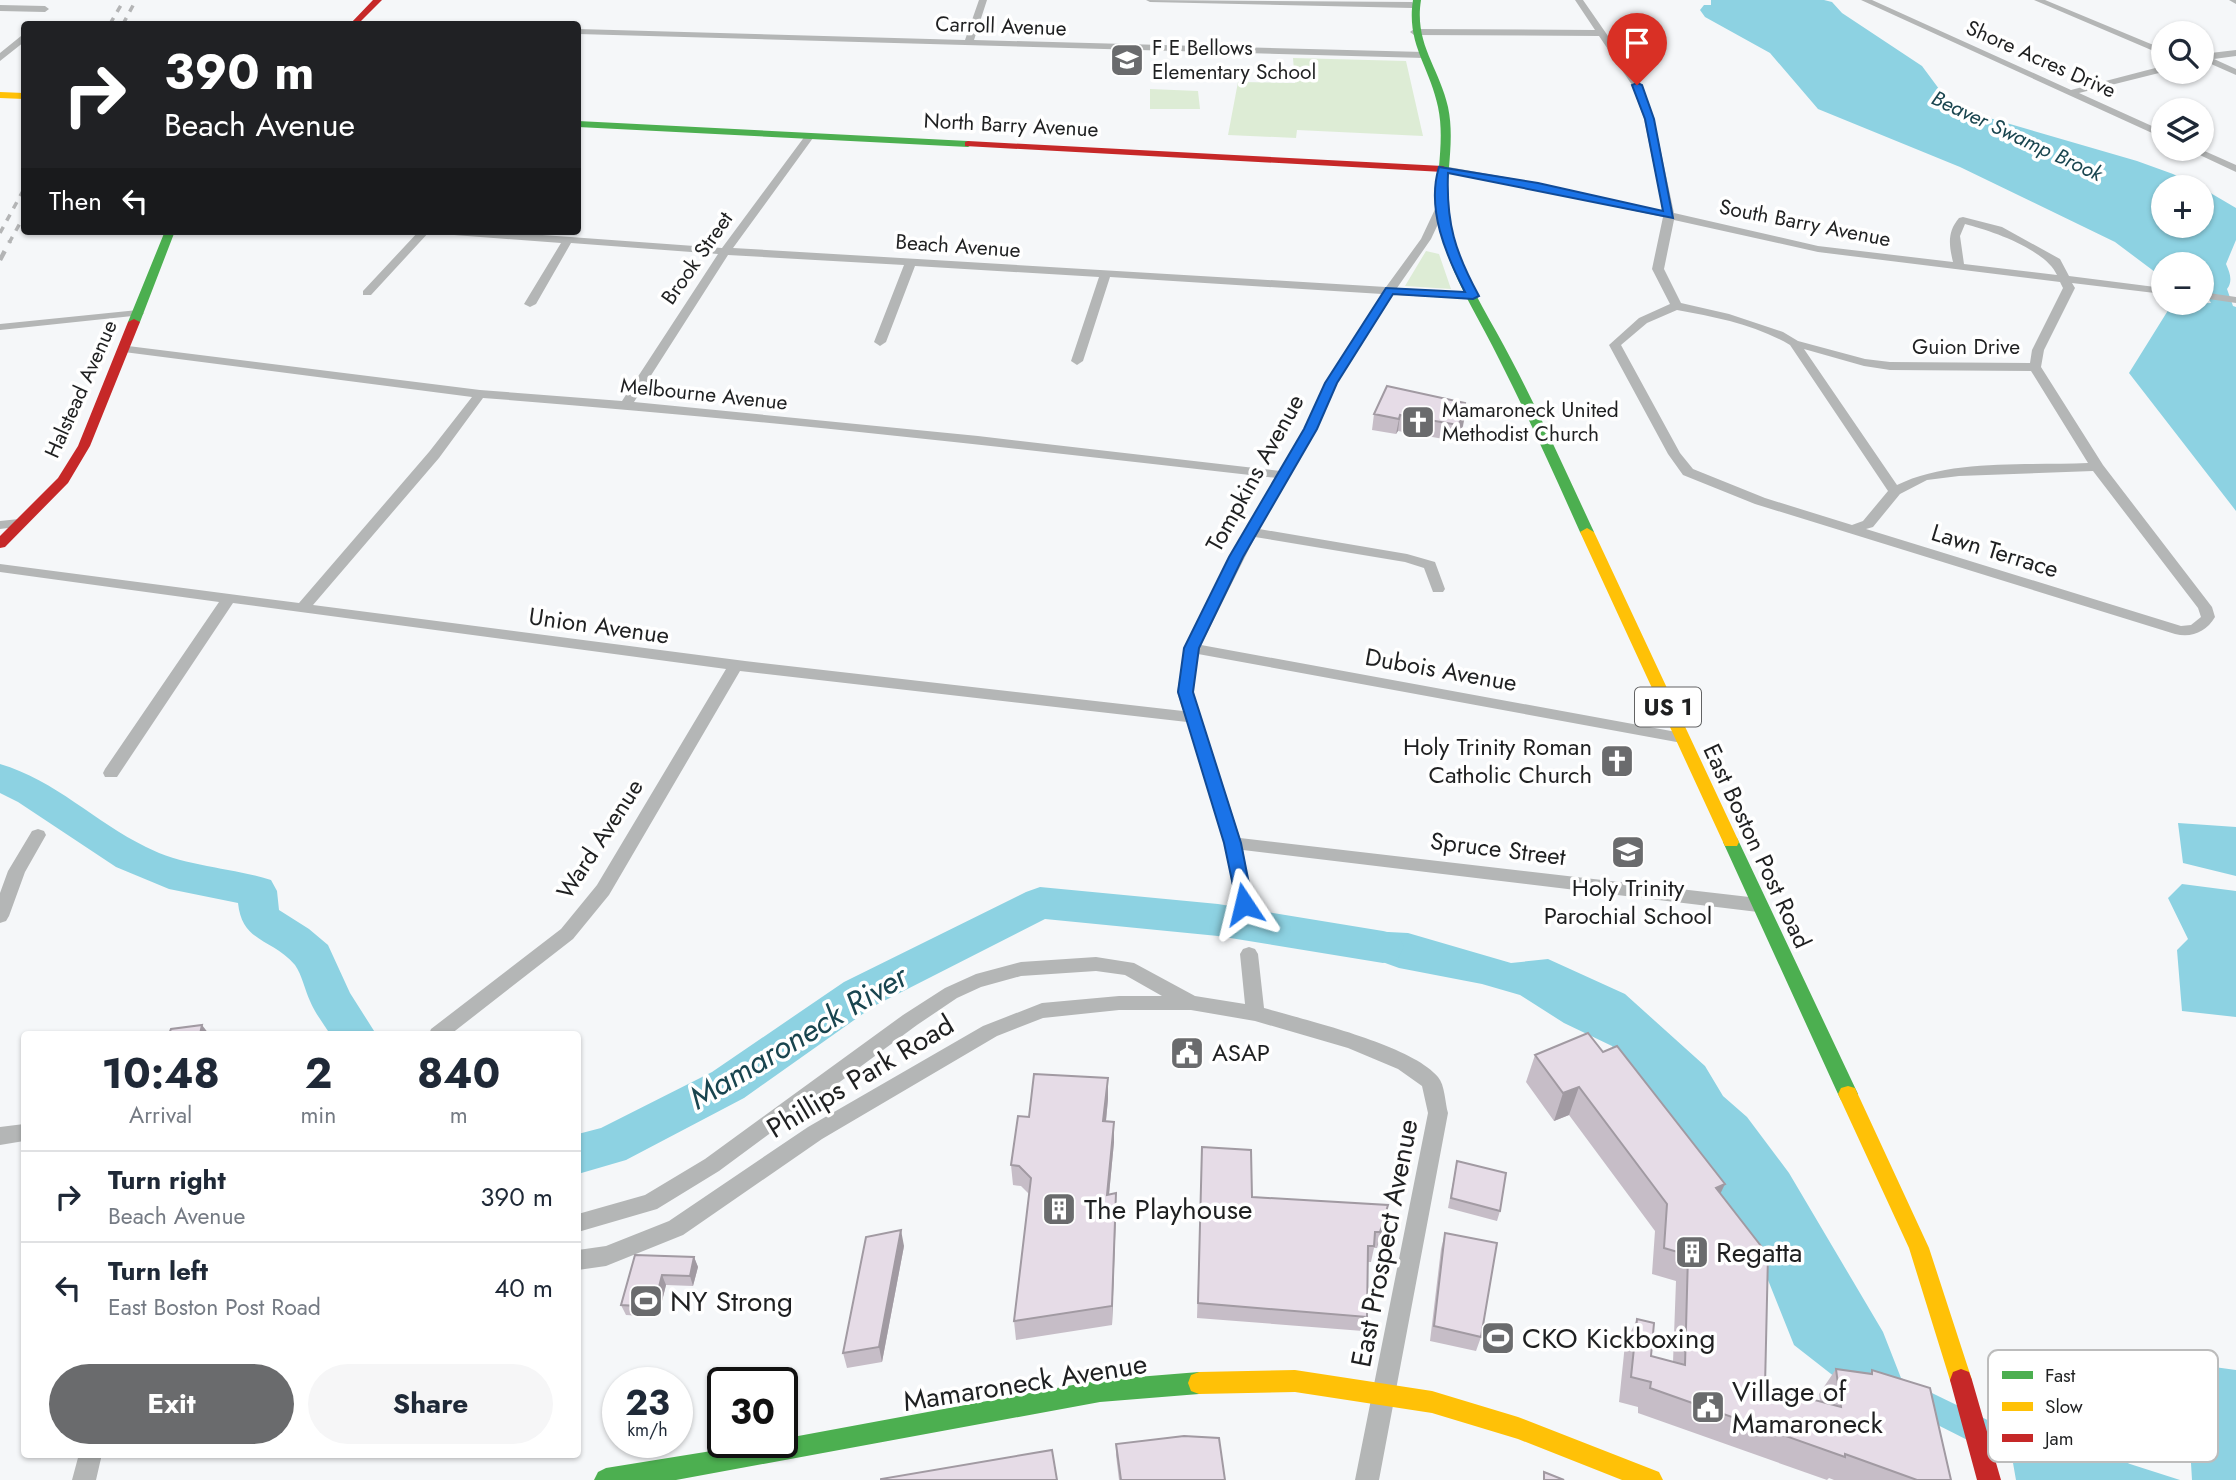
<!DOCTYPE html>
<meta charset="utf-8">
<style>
:root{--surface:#fff;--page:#f6f6f7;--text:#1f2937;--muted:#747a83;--line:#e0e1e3;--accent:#6a6b6d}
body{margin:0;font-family:Jost,sans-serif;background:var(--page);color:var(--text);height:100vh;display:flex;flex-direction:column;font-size:26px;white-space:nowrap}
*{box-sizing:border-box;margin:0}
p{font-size:23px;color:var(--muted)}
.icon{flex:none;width:38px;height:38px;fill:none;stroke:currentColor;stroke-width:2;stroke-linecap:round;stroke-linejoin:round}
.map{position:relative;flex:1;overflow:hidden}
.sheet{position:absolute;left:21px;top:1031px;width:560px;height:427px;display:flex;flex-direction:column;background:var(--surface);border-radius:7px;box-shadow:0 2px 5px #0004}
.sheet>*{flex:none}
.banner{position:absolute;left:21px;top:21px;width:560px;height:214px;border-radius:7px;box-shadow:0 2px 5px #0004;background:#202124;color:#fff;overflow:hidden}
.buttons{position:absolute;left:2151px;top:21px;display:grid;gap:14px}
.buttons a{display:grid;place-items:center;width:63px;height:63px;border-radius:50%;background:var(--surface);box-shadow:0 2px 5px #0004;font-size:35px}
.speed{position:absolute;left:602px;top:1367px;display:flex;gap:14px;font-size:35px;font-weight:700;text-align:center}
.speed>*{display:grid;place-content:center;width:91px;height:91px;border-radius:50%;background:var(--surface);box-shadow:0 2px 5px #0004;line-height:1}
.speed small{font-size:18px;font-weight:400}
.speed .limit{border:4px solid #111;border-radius:10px;background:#fff;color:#111}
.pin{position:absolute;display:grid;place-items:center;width:60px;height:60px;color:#fff;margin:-72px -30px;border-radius:50% 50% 50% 0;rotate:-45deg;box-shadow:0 0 7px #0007}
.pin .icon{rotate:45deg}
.me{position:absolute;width:77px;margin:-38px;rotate:350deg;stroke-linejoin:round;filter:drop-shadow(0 0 5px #0008)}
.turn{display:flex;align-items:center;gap:24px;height:147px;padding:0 28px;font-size:32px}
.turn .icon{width:91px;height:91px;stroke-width:2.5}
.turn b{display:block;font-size:49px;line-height:60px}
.then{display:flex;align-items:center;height:66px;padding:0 28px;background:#0003;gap:14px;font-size:26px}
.eta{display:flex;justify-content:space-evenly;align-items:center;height:119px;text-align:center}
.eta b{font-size:42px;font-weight:700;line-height:49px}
.button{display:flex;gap:14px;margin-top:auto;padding:14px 28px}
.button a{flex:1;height:80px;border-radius:42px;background:var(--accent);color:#fff;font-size:28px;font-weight:700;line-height:80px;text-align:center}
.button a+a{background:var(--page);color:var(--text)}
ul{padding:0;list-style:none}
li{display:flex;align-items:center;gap:21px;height:91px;padding:0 28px;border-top:2px solid var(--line)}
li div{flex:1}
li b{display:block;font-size:26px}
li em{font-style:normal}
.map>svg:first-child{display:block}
</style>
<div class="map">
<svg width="2236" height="1480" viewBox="0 0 2236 1480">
<rect width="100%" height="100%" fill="#f5f7f9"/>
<path fill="#ddecd5" d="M1293,58l113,3 17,75 -126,-6 -1,8 -68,-3 10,-53 57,1z
M1150,89l48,2 2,18h-50z
M1426,251l13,3 12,35 -46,-3z"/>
<path fill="#8dd2e2" d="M1711,0h113l8,2 10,11 80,53 23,31 34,18 158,46 36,13 26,13h-36v39h39v-38l34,20v32l-10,24c4,9 7,17 1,25l6,17 3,1v204l-107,-138 43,-69 39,-1 -9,-17v-22h-39v11l-8,-3 -40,-30 -155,-75 -142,-58 -48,-56 -65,-36 -5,-7 4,-5h7z
M2178,823l58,4v49l-53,-13z
M2182,884l54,7v126l-54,-6 -5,-61 11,-11 -20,-41z
M1329,929l79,4 103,30 37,-4 77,35 80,72 18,30 24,21 42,56 94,159 18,46 105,51 60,6 64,29 50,16h-164l-3,-17 -105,-53 -50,-15 -64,-50 -40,-100 -142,-199 -48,-23 -44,-28 -38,-11 -83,-16 -61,-22z
M2185,1363l51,7v110h-44z"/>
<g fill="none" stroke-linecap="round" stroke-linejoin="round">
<path fill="#8dd2e2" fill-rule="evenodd" d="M0,764c55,16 95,58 146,83 39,20 84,20 125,33l6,11 2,19 30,19 19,16 22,48 26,41h-46c-7,-11 -15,-21 -20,-33 -5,-11 -8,-26 -15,-36 -23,-27 -53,-22 -57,-62l-69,-14 -53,-22 -98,-65 -18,-9z
M1040,887l178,17 165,27 15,4 6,12 -6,12 -15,4 -165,-27 -173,-17 -171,87 -130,92 -118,62 -48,14v-40l23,-6 111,-56 132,-90 182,-90z"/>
<path fill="#b4b6b6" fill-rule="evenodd" d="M979,0h8l-13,40 450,12 4,3 -4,3 -846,-24v-5l387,11z
M1146,0l266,2 4,3 -4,3 -262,-6z
M1575,0h8l59,85 12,34 20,94 144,33 135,16c-4,-17 -6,-30 6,-44l4,-1 39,10 58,32 9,17 94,12v6l-91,-11 3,5 -31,62 -3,17 62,98 109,142 3,10c-9,15 -23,21 -40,17l-420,-130 -72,-29 -15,-21 -59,-109 30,-27 31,-14 -18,-35 11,-52 -225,-48 5,-3 95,17 125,28 -19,-92 -12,-34 -33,-49 -185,-1 -4,-3 4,-3 181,1zM1674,220l144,32 242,30 3,6 -31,62 -2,13 -140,-1 -25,-3 -67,-18 -15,-9 -54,-18 -48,-11 -17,-34zM1965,224c27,7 80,25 92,51l-93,-11 -4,-28zM1677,310c39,7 79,15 113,35l98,146 -25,30 -11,4 -87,-27 -72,-29 -13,-16 -59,-108 26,-22zM1804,349l60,17 26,4 141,1 57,92c-60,3 -136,-5 -191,22zM2093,471l105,137 3,9 -10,8 -10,1 -315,-97 7,-2 27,-33 27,-14 32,-4z
M1861,0h11l199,90 92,-24v6l-84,21 84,38v7z
M2034,0h11l118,49v6z
M2229,0h7v4z
M0,5l45,1 4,3 -4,3 -45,-1z
M21,36h3v6l-24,19v-8z
M2236,50v6l-22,3 22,10v6l-34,-15v-6z
M808,135l5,3 -80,110 653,39 35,-48 16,-34h8l1,2 -15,32 -34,49 76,5 6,3 -6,3 -80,-4 -56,88 -20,46 -58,100 148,25 28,8 10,27 -2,3h-10l-9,-24 -19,-6 -150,-25 -54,108 481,88 8,5 -8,5 -484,-89 -5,38 47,146 518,60 6,2 3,5 -3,5 -6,2 -515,-62 10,54 -3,5h-12l-3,-5 -10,-61 -38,-121 -447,-51 -131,224 -36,44 -122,95h-22l2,-5 130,-100 36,-44 129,-216 -493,-66 -116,174h-12l-2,-4 2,-4 114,-167 -219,-30v-8l299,39 130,-151 43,-55 -348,-45 -6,-4 2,-3 360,45 142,11 96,-147 -147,-11 -35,61 -6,3 -6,-3 37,-61 -120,-9 -5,-3h50l236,17 83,-112zM728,255l176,10 -30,77 6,4 6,-4 29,-76 184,11 -28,84 6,4 6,-4 27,-84 272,17 -57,89 -20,46 -25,42 -302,-35 -344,-34zM483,398c265,20 529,50 793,80l-47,79 -44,91 -8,44 6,19 -438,-50 -432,-56 126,-147z
M2187,149h13l36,16v7z
M419,231h11l-59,64h-8v-4z
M2202,292l34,5v6l-34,-5z
M138,310l6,3 -2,2 -142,15v-6z
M19,519l5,1 2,3 -2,3 -24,3v-8z
M38,829l6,2 2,4 -21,37 -16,44 -3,5 -6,2v-30l8,-22 24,-40z
M1249,947l6,2 3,5 6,54c41,12 148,37 174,69 7,8 7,26 10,36l-69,367h-24l73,-367 -6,-27 -24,-17 -50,-21 -93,-27 -64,-11h-72l-76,8 -46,18 -175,103 -139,96 -77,31 -28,4v-20l28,-4 63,-25 139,-94 175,-101 59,-23 77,-7h43l-37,-21 -29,-4 -75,5 -40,11 -24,11 -40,27 -198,146 -62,38 -79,23v-18l67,-19 60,-36 198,-144 42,-27 31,-14 45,-12 75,-5 38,6 61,33 50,8 -5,-50 3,-5z
M24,1124v17l-24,4v-18z
M79,1454h23l-6,26h-24z"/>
<path fill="#4caf50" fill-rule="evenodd" d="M1413,0h8c-7,44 18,67 27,107 9,42 -8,85 3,127 12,45 39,84 60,125 30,57 56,115 83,173l-2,3h-10l-2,-3c-26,-58 -52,-116 -81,-173 -20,-41 -47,-81 -58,-125 -11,-43 6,-85 -3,-127 -8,-40 -32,-63 -25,-107z
M578,121l390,20 5,3 -5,3 -390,-20z
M165,231h10l-35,91 -6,3 -4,-1 -2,-2z
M1731,836l6,2 2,4 119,252 -3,6 -7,2 -7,-2 -3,-6 -115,-252 2,-4z
M1199,1372l8,3 3,8 -3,8 -8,3 -99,8 -424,78h-82l4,-8 8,-4 161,-26h15v-3l318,-59z"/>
<path fill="#ffc107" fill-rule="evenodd" d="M0,92l24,1v6l-24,-1z
M1587,528l7,4 145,310 -2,4h-12l-2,-4 -143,-310z
M1848,1086l7,2 74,160 43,132 -3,8 -8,3 -8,-3 -3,-8 -41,-132 -71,-154 3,-6z
M1295,1370l137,21 86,26 141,55 4,8h-41l-104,-41 -86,-26 -137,-21 -96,2 -8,-3 -3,-8 3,-8 8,-3z"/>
<path fill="#c62828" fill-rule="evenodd" d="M373,0h9l-24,24h-8z
M968,141l475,25 5,3 -5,3 -478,-26v-4z
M134,319l6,3 -50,124 -22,37 -63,64 -5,1v-12l58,-58 20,-32 50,-124z
M1961,1369l8,3 3,8 29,100h-24l-27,-100 3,-8z"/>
<path stroke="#b4b5b6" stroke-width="3.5" stroke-dasharray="7 7" stroke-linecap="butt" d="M110,24l14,-24
M123,24l13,-24
M0,233l24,-44
M9,243l15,-27"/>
<path stroke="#b4b5b6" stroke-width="4.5" stroke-dasharray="10 10" stroke-linecap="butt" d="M0,260l10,-19"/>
</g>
<path fill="#c6bdc7" d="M1463,410v16l-8,15 -57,-10 -2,3 -24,-4 2,-16z
M1603,1052l118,142 44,193 55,14 -1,-7 17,-25 34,4 2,-3 79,110h-117l-5,-2 -2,2 -189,-67v-6l-19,-5 6,-58 12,-25 14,37 22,6 3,-81 -24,-7 3,-43 -86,-116 -15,6 -28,-39 9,-27z
M1108,1078v21l-2,22 8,21 -5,53 7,-2 -4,132 -96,15 -2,-19 15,-127 -8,-8 -8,-1 -2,-20 18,-48z
M1202,1147l50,50 133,23 -8,28h-3l-3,14h-4v55l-4,14 -166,-13z
M1457,1161l43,50 -3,10 -49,-13z
M1445,1233l36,104 -5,14 -46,-10 11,-92z
M904,1246l-22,116 -35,6 -4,-15z
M635,1255l59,2 4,10 -5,19 -27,-1 -8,32 -32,-2 -5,-10z
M1116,1444l109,36h-106l-3,-25z"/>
<path fill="#a19aa2" d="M1466,410l-3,16 -8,15 3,-16z
M1400,415l-2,16 -2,3 3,-15z
M202,1025l7,9h-9z
M1108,1078v21l-4,42 -1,-20z
M1579,1087l-10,28 -15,6 9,-28z
M1114,1122v20l-7,73v-20z
M1725,1184l-13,27 4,-23z
M1116,1193v20l-4,112v-19z
M1388,1205l-3,15 -8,28 3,-16z
M901,1230l3,16 -22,116 -3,-15z
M694,1257l4,10 -5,19 -3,-10z
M662,1275l4,10 -8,32 -4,-10z"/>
<path fill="#e6dce7" stroke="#a19aa2" stroke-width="2" d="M1387,386l78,17 -2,7h3l-8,15 -58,-10 -1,4 -25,-5z
M202,1025l-2,9h-31l2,-5z
M1588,1033l15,19 14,-6 108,138 -9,4 52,67 -3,132 76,20 -5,-38 36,5v-4l58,18 21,92h-34l-72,-26v3l-195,-69 1,-6 -20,-5 6,-58 17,4 -3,33 34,9 3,-110 -24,-7 3,-44 -88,-117 -16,6 -28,-38z
M1034,1074l74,4 -5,43 11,1 -7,73 9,-2 -4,113 -98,15 17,-143 -12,-12 -8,-1 7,-49 11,1z
M1202,1147l49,3 1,47 136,8 -8,27h-5l-1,14h-6l-1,71 -169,-14z
M1457,1161l49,12 -6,38 -49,-13z
M901,1230l-22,117 -36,6 23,-116z
M1445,1233l52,10 -16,94 -47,-11z
M635,1255l59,2 -4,19 -28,-1 -8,32 -33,-2z
M1184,1436l35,2 6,42h-104l-5,-36z
M1052,1450l5,30h-176v-1z
M1544,1472l20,8h-20z"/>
<path fill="#1a73e8" stroke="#114b97" stroke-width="2" d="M1637,83l5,2 12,34 19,99 -225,-45c-2,50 7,79 31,123l-6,3 -80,-5 -56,89 -20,46 -74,128 -44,91 -6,44 48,151 12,61 -3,5h-12l-14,-66 -46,-151 6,-44 45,-91 75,-128 21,-46 61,-95 79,4c-19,-37 -39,-83 -26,-125l99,16 125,28 -18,-92 -13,-34z"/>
<defs>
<g id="school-square" transform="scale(1.75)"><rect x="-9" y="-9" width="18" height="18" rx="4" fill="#6a6b6d" stroke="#fff"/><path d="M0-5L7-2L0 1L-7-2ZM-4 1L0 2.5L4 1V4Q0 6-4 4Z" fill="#fff"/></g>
<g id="church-square" transform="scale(1.75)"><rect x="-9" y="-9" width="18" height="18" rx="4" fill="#6a6b6d" stroke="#fff"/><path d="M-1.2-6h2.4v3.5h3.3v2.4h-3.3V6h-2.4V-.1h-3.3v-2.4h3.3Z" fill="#fff"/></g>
<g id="civic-square" transform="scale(1.75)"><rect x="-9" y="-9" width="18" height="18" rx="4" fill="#6a6b6d" stroke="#fff"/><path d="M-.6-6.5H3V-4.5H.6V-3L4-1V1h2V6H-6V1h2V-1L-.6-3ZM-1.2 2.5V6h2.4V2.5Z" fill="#fff"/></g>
<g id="building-square" transform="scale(1.75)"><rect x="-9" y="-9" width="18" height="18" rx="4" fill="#6a6b6d" stroke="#fff"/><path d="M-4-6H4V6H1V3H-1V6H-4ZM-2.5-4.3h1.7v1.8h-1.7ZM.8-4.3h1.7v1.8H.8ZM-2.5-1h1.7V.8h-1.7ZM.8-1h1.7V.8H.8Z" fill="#fff"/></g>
<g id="stadium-square" transform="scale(1.75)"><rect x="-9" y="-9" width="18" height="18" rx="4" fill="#6a6b6d" stroke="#fff"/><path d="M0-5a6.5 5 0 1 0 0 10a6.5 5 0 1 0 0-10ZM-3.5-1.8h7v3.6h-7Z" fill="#fff"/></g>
</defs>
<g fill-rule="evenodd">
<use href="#school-square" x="1127" y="60"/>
<use href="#church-square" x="1418" y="422"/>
<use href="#church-square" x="1617" y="761"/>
<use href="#school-square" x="1628" y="852"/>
<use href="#civic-square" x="1187" y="1053"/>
<use href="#building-square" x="1059" y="1209"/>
<use href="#building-square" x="1692" y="1252"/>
<use href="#stadium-square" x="646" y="1301"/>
<use href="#stadium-square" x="1498" y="1338"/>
<use href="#civic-square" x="1708" y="1407"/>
</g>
<g text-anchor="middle" stroke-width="7" stroke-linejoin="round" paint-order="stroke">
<g font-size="21" fill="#1f2021" stroke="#fff">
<text transform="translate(1001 26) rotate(2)" y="7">Carroll Avenue</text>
<text transform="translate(2041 59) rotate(24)" y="7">Shore Acres Drive</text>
<text transform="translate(1011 125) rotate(3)" y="7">North Barry Avenue</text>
<text transform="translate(1805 223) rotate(11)" y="7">South Barry Avenue</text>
<text transform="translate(958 246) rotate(4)" y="7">Beach Avenue</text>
<text transform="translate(697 258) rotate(-55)" y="7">Brook Street</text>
<text x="1966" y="354">Guion Drive</text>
<text transform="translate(81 389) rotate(-66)" y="7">Halstead Avenue</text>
<text transform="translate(704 394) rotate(6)" y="7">Melbourne Avenue</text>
</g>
<g font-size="21" fill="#1f2021" stroke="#fff" text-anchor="start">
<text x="1152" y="55">F E Bellows<tspan x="1152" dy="24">Elementary School</tspan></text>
<text x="1442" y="417">Mamaroneck United<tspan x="1442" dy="24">Methodist Church</tspan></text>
</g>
<g font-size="21" font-style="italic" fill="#19454f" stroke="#fff">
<text transform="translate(2017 136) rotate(25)" y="7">Beaver Swamp Brook</text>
</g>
<rect fill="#fff" stroke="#626364" stroke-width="2" x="1635" y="687.5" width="66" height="39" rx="5"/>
<g font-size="23" font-weight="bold" fill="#1f2021">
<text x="1668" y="715">US 1</text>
</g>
<g font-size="24" fill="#1f2021" stroke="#fff">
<text transform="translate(1255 473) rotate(-61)" y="8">Tompkins Avenue</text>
<text transform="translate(1995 551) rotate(17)" y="8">Lawn Terrace</text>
<text transform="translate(599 626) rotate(8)" y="8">Union Avenue</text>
<text transform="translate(1441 670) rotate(10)" y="8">Dubois Avenue</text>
<text transform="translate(600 839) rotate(-57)" y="8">Ward Avenue</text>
<text transform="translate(1757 846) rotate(65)" y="8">East Boston Post Road</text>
<text transform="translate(1498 849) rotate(7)" y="8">Spruce Street</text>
</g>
<g font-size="24" fill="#1f2021" stroke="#fff" text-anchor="end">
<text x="1592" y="755">Holy Trinity Roman<tspan x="1592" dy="28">Catholic Church</tspan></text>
<text x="1628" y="896" text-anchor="middle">Holy Trinity<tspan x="1628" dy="28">Parochial School</tspan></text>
<text x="1212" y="1061" text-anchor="start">ASAP</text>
</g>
<g font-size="28" fill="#1f2021" stroke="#fff">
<text transform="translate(860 1076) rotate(-31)" y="10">Phillips Park Road</text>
<text transform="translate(1384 1243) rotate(-79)" y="10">East Prospect Avenue</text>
<text transform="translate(1025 1382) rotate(-9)" y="10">Mamaroneck Avenue</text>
</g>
<g font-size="28" fill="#1f2021" stroke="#fff" text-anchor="start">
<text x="1084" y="1219">The Playhouse</text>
<text x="1716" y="1262">Regatta</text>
<text x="670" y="1311">NY Strong</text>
<text x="1522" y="1348">CKO Kickboxing</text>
<text x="1732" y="1401">Village of<tspan x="1732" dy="32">Mamaroneck</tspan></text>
</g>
<g font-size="32" font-style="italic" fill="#19454f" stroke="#fff">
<text transform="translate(798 1037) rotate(-31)" y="11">Mamaroneck River</text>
</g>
</g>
<rect x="1988" y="1350" width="230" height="112" rx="10" fill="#fff" stroke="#bcbcbc" stroke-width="2"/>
<rect x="2002" y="1371" width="31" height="8" fill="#4caf50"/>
<rect x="2002" y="1402" width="31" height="9" fill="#ffc107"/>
<rect x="2002" y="1434" width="31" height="8" fill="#c62828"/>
<g font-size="19" fill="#1f2021">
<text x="2045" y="1382">Fast</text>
<text x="2045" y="1413">Slow</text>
<text x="2045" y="1445">Jam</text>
</g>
</svg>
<div class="buttons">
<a><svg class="icon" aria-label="search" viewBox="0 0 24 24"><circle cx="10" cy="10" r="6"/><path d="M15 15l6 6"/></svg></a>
<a><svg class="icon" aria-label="layers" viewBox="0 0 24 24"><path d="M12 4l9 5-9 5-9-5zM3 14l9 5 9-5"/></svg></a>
<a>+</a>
<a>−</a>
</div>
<div class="speed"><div>23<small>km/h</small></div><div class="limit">30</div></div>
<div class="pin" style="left:1637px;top:85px;background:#d93025"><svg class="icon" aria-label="arrive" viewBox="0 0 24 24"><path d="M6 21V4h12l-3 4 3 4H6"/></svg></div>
<svg class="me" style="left:1244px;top:904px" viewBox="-20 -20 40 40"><path d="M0-17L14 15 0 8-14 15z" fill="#1a73e8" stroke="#fff" stroke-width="4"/></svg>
<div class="banner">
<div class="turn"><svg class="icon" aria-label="right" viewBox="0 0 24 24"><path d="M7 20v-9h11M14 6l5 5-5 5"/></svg><div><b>390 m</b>Beach Avenue</div></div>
<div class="then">Then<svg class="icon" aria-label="left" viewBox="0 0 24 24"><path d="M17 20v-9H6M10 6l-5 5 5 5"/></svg></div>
</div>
<section class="sheet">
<div class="eta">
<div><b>10:48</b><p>Arrival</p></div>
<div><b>2</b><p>min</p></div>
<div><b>840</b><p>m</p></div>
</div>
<ul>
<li><svg class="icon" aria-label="right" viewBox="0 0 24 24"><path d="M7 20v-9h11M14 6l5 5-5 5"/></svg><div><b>Turn right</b><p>Beach Avenue</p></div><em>390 m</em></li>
<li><svg class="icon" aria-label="left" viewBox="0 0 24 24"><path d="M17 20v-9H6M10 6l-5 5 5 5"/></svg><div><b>Turn left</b><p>East Boston Post Road</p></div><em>40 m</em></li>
</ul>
<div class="button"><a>Exit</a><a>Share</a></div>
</section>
</div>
